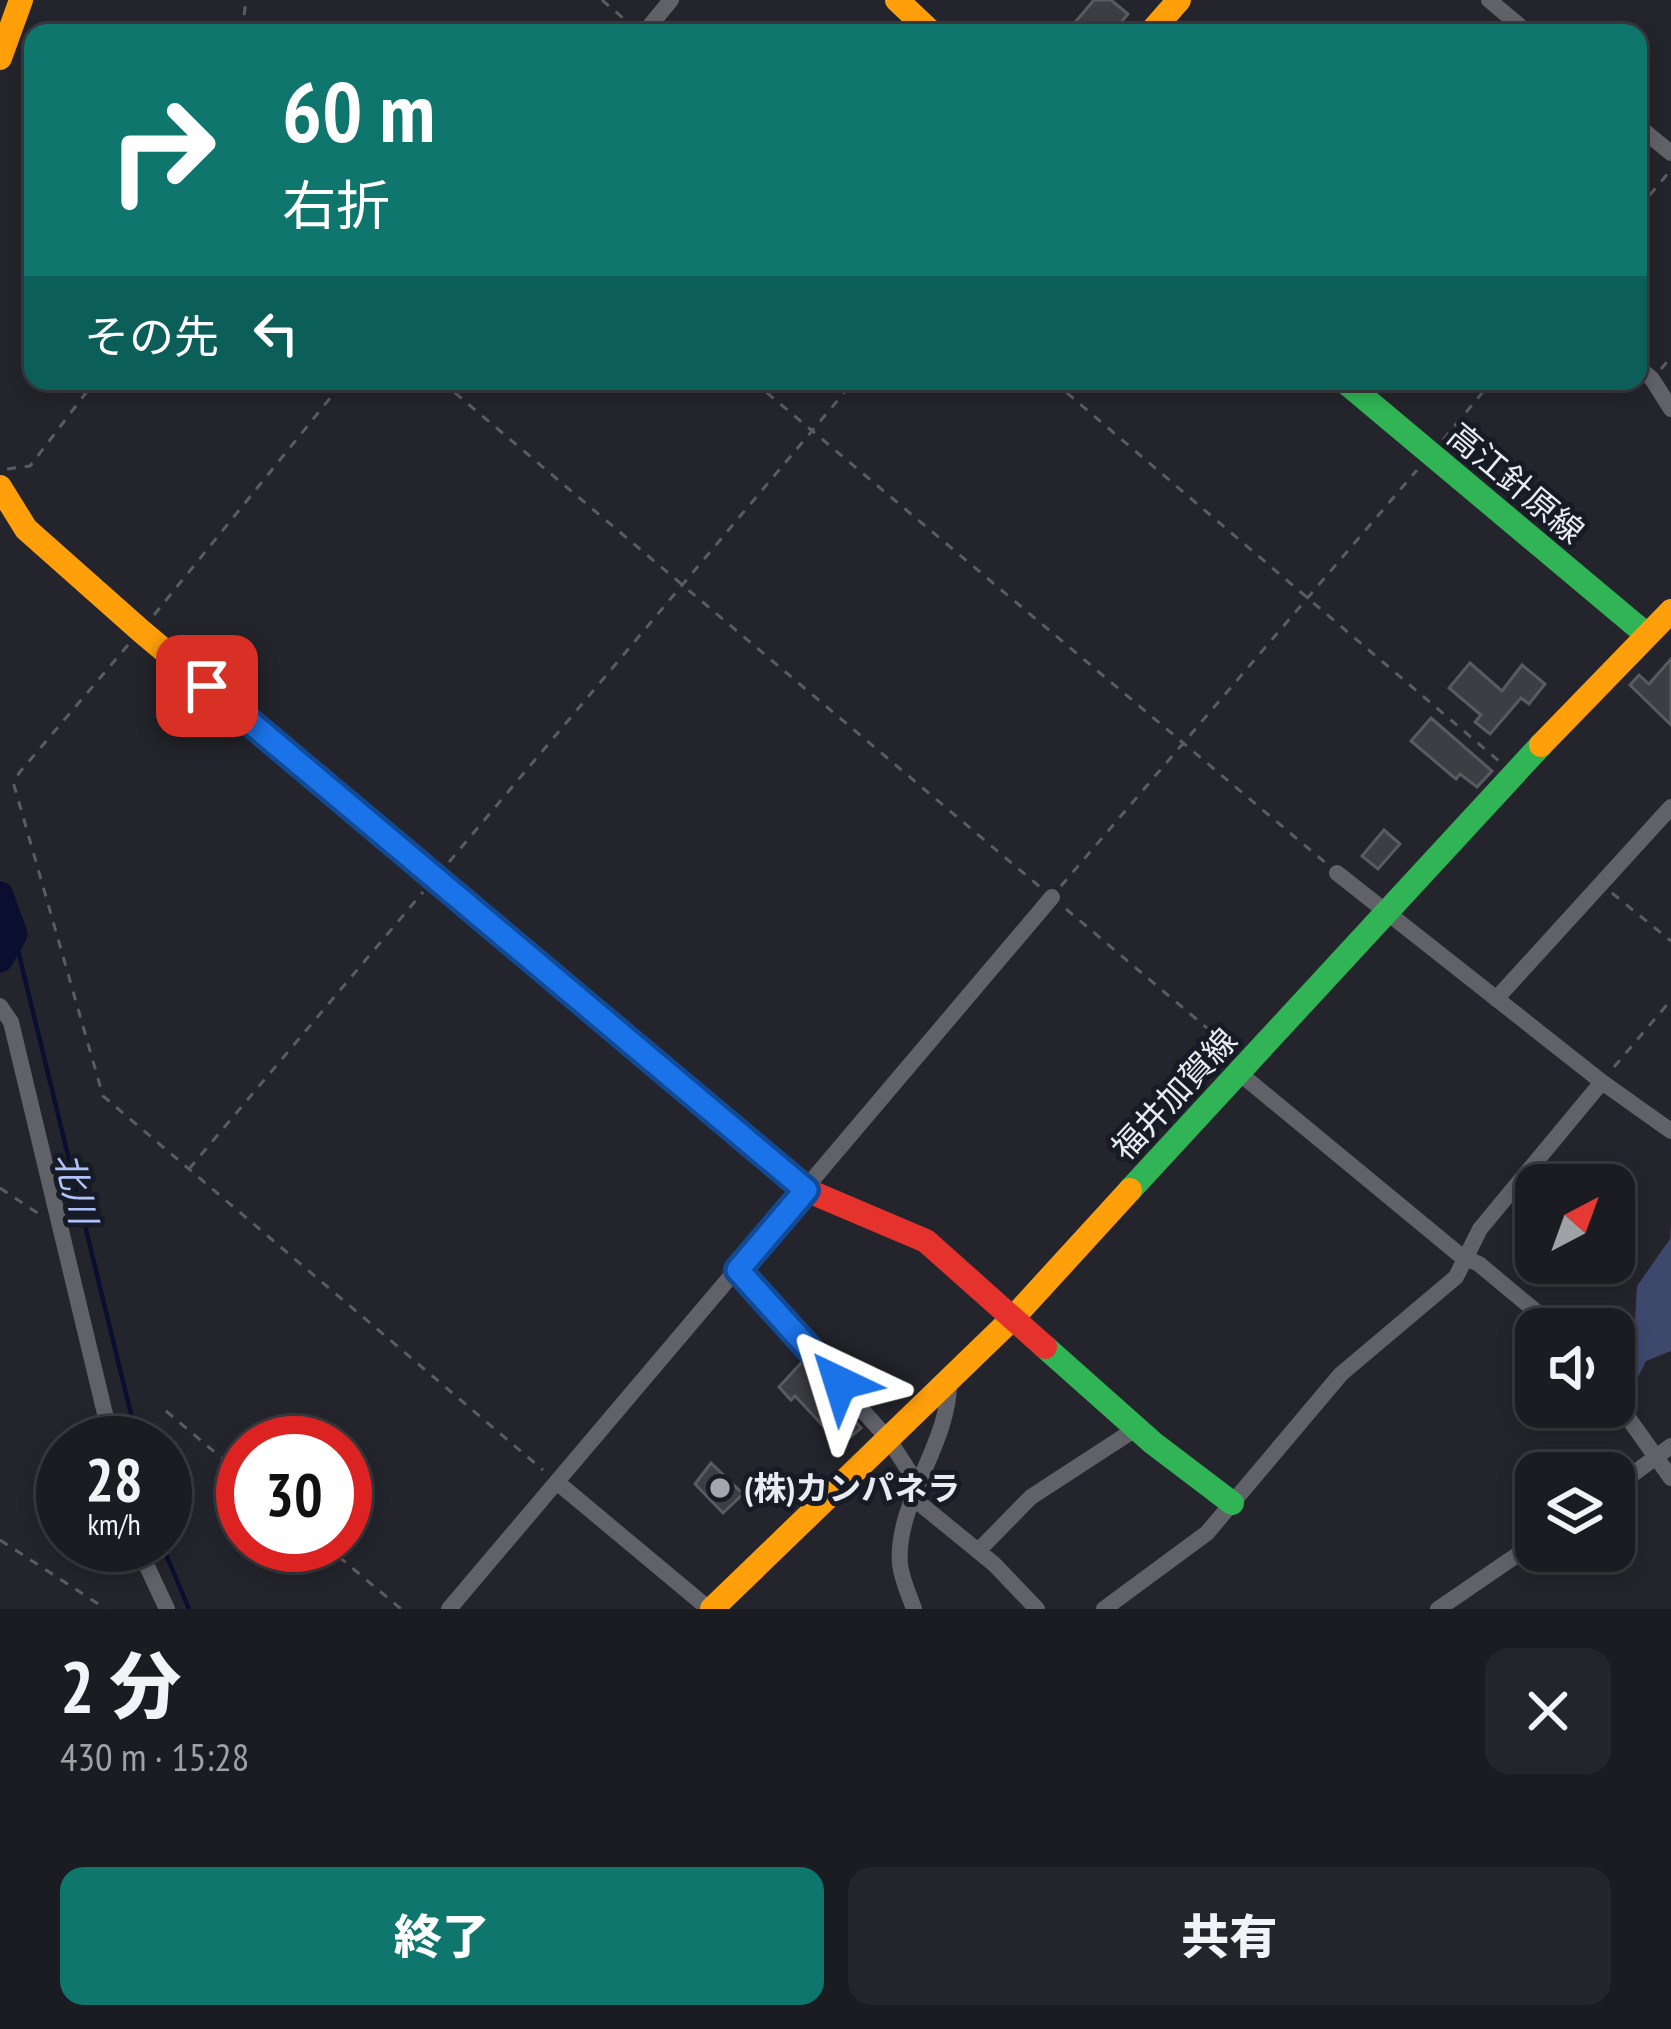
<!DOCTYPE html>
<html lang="ja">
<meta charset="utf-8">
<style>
:root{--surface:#1b1c21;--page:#24252a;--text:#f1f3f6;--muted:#a0a1a5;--line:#393a3f;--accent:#0f766e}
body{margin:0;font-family:"PT Sans Narrow","Noto Sans JP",sans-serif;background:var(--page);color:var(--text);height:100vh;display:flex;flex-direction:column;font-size:45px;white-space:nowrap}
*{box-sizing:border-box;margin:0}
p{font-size:39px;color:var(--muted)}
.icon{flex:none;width:66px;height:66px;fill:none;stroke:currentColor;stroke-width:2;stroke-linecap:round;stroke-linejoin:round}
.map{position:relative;height:1609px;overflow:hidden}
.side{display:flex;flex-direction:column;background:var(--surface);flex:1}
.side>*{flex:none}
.guide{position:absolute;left:24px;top:24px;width:1623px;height:366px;border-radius:24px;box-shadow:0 6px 18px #0003,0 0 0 3px var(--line);background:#0f766e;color:#fff;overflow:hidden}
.needle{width:78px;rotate:41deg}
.fabs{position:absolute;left:1515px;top:1164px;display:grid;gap:24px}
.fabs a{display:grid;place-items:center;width:120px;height:120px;border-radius:24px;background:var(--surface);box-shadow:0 6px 18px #0003,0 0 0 3px var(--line);font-size:60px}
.speed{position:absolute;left:36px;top:1416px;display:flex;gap:24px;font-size:60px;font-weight:700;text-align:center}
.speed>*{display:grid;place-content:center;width:156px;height:156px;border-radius:50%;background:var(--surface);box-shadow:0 6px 18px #0003,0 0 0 3px var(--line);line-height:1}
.speed small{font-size:30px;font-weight:400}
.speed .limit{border:18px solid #d22;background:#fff;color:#111}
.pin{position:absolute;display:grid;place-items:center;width:102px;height:102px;color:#fff;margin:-51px;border-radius:24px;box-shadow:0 6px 18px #0006}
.me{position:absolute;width:132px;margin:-66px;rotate:319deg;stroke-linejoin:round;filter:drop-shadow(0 0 9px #0008)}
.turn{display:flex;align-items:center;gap:42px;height:252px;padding:0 60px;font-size:54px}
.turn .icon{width:156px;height:156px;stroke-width:2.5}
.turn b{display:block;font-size:84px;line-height:102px}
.then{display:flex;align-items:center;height:114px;padding:0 60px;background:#0003;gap:24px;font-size:45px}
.round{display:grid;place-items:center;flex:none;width:126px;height:126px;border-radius:24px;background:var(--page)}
.headline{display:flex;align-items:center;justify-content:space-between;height:204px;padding:0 60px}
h1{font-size:72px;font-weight:800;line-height:90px}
.cta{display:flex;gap:24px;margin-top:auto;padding:24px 60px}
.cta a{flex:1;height:138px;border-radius:24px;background:var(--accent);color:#fff;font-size:48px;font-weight:800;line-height:138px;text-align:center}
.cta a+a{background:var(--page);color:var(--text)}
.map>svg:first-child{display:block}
</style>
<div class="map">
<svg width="1671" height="1609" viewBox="0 0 1671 1609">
<rect width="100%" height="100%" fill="#24252c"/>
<path fill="#3d486c" d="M1671,1225v126l-25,10 -10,20 -21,-16v-18l20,-25 2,-36 33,-47z"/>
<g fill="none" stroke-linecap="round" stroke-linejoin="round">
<path stroke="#0a0f2f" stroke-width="4.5" d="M14,934l124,509
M162,1545l27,64"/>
<path stroke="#0a0f2f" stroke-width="27" d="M0,895l14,39 -14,25"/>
</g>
<path fill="#3d3e43" stroke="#595b61" stroke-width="3" d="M1094,0h17l17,14 -16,19h-46z
M1671,659v66l-41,-40 9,-10 10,9z
M1470,663l32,28 20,-26 23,19 -16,20 -8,-6 -31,36 -15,-12 6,-7 -32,-27z
M1431,718l61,53 -15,16 -17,-13 -4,5 -45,-38z
M1384,830l16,14 -22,25 -16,-13z
M802,1362l59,66 -20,17 -46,-49 -4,4 -12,-13z
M711,1463l32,31 -20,19 -28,-29z"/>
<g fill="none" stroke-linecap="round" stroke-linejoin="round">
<path stroke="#5a5c62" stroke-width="3" stroke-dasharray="9 9" stroke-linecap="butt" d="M602,0l28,24
M242,33l4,-33
M1638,209l32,-38
M1661,369l10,-12
M441,381l599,506
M753,381l574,483
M1053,381l446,380
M1443,440l49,-59
M7,469l23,-3 65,-85
M154,615l190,-234
M128,645l-109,128 -5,12 89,311 440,374
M449,862l405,-481
M1061,886l356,-416
M1612,893l59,48
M1066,909l167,141
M1614,1067l57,-67
M189,1169l234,-277
M0,1188l39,26
M166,1411l77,65
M0,1540l106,69
M325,1545l76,64"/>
<path stroke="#606268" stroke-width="16" d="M1489,0l39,33
M644,33l27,-33
M1638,126l33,27
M1638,367l14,12 19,30
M1337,873l265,209 69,49
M1496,999l175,-192
M0,1006l11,16 101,421
M1238,1072l223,184 18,8 78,65
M738,1271l151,169 29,45
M1614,1398l57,80
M558,1483l151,126
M1614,1488l57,-42
M913,1498l81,66 43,45
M137,1545l30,64
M978,1551l53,-54 106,-69
M449,1609l603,-712
M914,1609c-5,-15 -12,-28 -14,-45 -5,-61 50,-121 49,-182
M1104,1609l103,-76 134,-159 115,-97 24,-48 122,-147
M1438,1609l98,-67"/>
<path stroke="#30b455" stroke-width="24" d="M1344,381l303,254
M1130,1190l411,-445
M1045,1347l108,96 79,60"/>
<path stroke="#ff9f0a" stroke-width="24" d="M897,0l35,33
M1150,33l29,-33
M0,58l21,-58
M0,487l26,42 115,102 444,373
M1541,745l130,-134
M712,1609l301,-291 117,-128"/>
<path stroke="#e5322d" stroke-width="24" d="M585,1004l221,186 120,51 119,106"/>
</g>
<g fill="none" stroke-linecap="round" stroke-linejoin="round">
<g stroke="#114b97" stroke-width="30">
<path id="route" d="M207,686l599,504 -68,80 102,113"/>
</g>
<use href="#route" stroke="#1a73e8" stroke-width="21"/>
</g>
<circle fill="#a3a6ad" stroke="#171b25" stroke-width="4.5" cx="720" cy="1488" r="12"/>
<g text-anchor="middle" stroke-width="10" stroke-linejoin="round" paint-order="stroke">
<g font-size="33" fill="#e8ebf2" stroke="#171b25">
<text transform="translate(1516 483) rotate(40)" y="12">高江針原線</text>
<text transform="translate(1174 1094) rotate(-47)" y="12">福井加賀線</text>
</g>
<g font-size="33" font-weight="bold" fill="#e8ebf2" stroke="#171b25" text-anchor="start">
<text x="744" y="1500">(株)カンパネラ</text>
</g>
<g font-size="36" font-style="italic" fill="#b0c3f9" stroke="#171b25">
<text transform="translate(76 1188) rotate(76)" y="13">北川</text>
</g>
</g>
</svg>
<div class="fabs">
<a><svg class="needle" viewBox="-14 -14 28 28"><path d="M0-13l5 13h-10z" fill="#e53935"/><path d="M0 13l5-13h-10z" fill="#a0a1a5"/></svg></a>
<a><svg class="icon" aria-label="sound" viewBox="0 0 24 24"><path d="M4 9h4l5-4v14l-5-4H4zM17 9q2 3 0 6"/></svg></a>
<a><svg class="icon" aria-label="layers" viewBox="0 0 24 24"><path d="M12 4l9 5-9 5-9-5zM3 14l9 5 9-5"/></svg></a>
</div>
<div class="speed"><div>28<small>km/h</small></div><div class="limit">30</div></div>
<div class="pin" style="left:207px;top:686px;background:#d93025"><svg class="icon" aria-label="arrive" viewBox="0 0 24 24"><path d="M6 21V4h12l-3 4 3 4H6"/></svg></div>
<svg class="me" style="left:840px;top:1383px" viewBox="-20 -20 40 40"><path d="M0-17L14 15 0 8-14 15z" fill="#1a73e8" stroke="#fff" stroke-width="4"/></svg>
<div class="guide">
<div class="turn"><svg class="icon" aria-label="right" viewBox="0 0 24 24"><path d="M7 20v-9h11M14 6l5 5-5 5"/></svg><div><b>60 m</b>右折</div></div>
<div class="then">その先<svg class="icon" aria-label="left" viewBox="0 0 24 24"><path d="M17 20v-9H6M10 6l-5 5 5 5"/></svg></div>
</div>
</div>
<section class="side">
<div class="headline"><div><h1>2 分</h1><p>430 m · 15:28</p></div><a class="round"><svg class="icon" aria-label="close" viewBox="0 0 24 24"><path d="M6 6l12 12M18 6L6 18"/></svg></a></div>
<div class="cta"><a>終了</a><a>共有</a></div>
</section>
